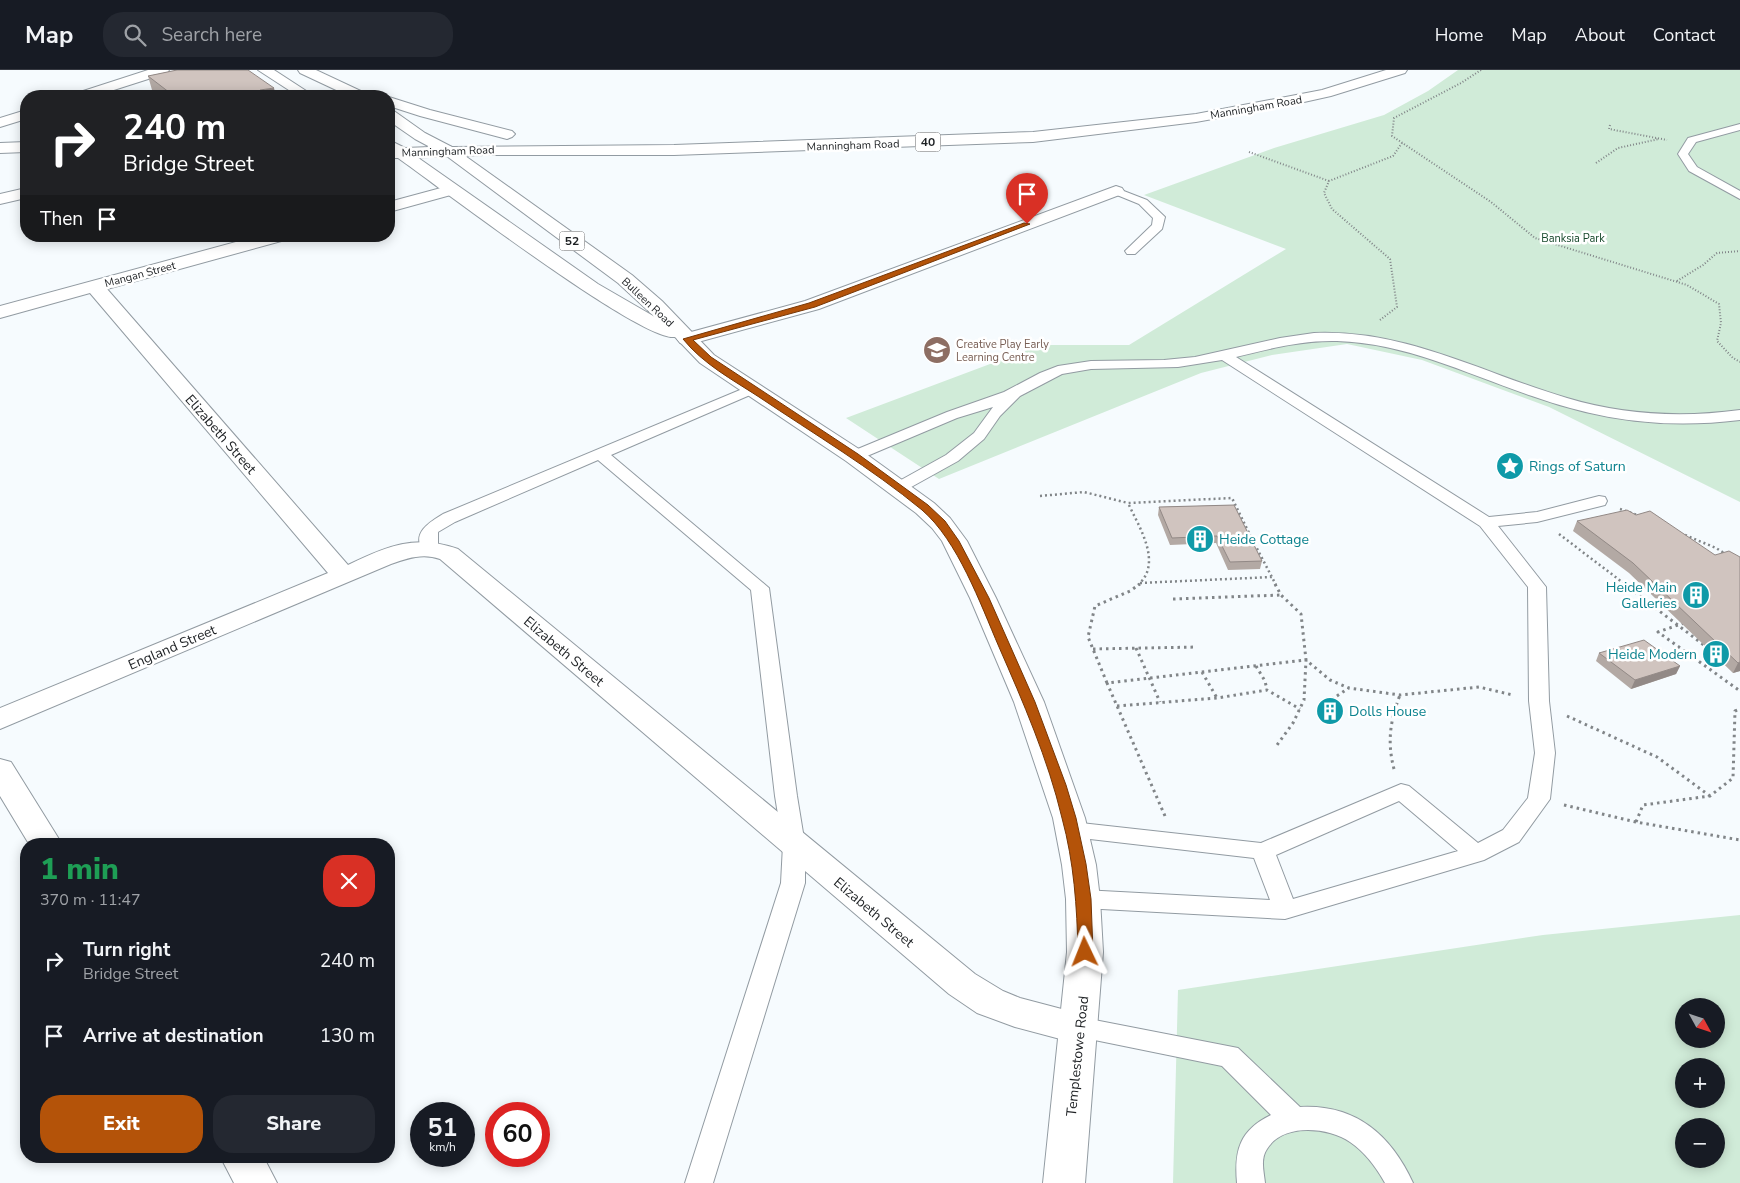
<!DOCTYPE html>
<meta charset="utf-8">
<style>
:root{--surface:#171b24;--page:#242831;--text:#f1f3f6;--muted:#9ea1a6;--line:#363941;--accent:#b45309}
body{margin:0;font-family:"Nunito Sans",sans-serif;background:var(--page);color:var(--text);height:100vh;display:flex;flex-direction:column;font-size:19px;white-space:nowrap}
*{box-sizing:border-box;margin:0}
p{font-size:16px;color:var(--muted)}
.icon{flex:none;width:28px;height:28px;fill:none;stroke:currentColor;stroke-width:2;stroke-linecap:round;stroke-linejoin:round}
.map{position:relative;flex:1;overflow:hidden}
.drawer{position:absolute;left:20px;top:768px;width:375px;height:325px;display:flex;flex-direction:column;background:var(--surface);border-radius:20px;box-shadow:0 2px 12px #0003}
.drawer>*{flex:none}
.guide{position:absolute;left:20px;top:20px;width:375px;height:152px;border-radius:20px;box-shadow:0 2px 12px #0003;background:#202124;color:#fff;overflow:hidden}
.needle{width:32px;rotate:130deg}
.buttons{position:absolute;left:1675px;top:928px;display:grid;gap:10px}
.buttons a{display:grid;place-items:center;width:50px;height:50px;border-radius:50%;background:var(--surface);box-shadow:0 2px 12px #0003;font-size:25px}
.speed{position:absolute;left:410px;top:1032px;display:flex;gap:10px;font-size:25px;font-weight:700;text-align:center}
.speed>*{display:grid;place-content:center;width:65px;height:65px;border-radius:50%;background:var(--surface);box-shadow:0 2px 12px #0003;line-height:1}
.speed small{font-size:12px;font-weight:400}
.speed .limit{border:8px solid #d22;background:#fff;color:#111}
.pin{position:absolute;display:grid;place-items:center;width:42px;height:42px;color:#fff;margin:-51px -21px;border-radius:50% 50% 50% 0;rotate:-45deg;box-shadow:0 0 5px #0007}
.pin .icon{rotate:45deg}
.me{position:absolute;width:55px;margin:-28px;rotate:358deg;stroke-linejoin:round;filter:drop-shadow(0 0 4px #0008)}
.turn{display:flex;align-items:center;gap:18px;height:105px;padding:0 20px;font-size:22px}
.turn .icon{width:65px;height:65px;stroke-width:2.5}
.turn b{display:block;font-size:35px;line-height:42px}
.then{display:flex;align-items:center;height:48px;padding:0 20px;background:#0003;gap:10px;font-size:19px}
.round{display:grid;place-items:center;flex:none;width:52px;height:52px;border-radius:20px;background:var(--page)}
.overview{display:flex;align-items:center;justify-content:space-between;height:85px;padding:0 20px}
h1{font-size:30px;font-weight:800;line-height:38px;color:#1e9e55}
.button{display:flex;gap:10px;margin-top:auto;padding:10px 20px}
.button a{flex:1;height:58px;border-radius:20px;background:var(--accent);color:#fff;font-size:20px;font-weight:800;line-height:58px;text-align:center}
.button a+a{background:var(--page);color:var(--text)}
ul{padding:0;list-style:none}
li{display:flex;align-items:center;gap:15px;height:75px;padding:0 20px}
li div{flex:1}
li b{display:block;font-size:19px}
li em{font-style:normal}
header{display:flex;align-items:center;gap:30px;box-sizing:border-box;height:70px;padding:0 25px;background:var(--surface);border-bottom:1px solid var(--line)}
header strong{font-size:24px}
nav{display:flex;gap:28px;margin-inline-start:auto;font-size:18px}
.search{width:350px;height:45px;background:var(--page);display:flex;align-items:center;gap:12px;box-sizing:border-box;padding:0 18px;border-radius:20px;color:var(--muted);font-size:19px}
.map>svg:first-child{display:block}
</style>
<header>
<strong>Map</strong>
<div class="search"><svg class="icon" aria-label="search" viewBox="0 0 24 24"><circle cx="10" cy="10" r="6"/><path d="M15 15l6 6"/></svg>Search here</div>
<nav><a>Home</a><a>Map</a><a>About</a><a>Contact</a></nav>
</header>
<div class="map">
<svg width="1740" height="1113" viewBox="0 0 1740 1113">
<rect width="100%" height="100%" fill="#f6fbfe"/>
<path fill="#d0ebd8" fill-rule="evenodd" d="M1458,0h282v432l-191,-95 -127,-47 -75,-16 -75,11 -71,18 -262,106 -93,-61 195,-73h88l157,-96 -142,-54 130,-47 110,-33 44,-24z
M1740,845v268h-567l5,-193 365,-55zM1684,936h32v33h-32zM1684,996h32v33h-32zM1684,1056h32v33h-32z"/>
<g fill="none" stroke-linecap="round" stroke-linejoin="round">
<g stroke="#929ba2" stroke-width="2">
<path id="service" d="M1740,54v6l-44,12 -8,12 9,13 43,24v8l-51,-28 -11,-17 10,-16z
M1116,118l31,12 18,17 -3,12 -27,25h-8l-2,-3 27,-26 1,-7 -14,-14 -27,-11 -2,-2z
M1314,263c91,-4 168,40 253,65 57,17 114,20 173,12v10c-74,9 -138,1 -208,-24 -65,-22 -126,-53 -195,-55 -35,-1 -68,8 -101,16l253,160 48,-5 62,-16 6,1 2,4 -2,4 -68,17 -39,4 48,61 3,114 6,52 -5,46 -31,43 -35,18 -199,59 -202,-11 -8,-3 -4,-6 4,-6 8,-3 187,10 -16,-42 -190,-22 -3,-6 3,-6 8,-2 189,21 140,-59 8,2 69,57 25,-13 25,-32 7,-45 -6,-52 -1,-114 -48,-61 -258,-166 -44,7 -87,2 -29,5 -42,22 -20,20 -16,23 -26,22 -54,30h-12l-2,-3 2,-3 54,-30 28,-22 19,-26 -36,11 -97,41h-12l-2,-3 2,-3 99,-41 57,-20 36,-19 18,-7 33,-5 73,-1 31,-3 85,-19zM1399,731l59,50 -165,48 -17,-44z
M752,315l5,1 2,3 -2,3 -146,63 158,133 28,208 8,49v38l-92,300h-28l96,-300 2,-38 -8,-49 -24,-206 -153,-130 -143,62 -17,10v15l-3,4 -6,1 -6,-1c-12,-18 7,-29 20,-37z
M1079,947l159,31 62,59c56,-3 91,28 113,76h-28c-9,-16 -20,-31 -35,-41 -22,-15 -67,-19 -83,7 -7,10 -3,23 -2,34h-28c-3,-33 3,-53 34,-68l-49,-49 -152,-31 -4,-7 4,-7z"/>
</g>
<g stroke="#929ba2" stroke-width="2">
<path id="minor" d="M148,0h21l-2,3 -72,23h-20l2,-3z
M26,40v9l-26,8v-9z
M452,115l6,2 2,3 -2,3 -69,19v-10z
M1116,116l6,2 2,3 -2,3 -303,115 -132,36 -7,-2 -3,-4 3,-4 125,-34z
M26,118v10l-26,6v-10z
M258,166h30l-3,4 -178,49 241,276c39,-19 67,-31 110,-16l517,425 28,17 17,7 72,19 6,11 -6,11 -13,5 -64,-17 -38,-14 -28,-19 -509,-435c-17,-6 -32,-1 -49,5l-391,165v-21l328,-135 -238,-280 -90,25v-12z
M0,689l11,3 51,82h-33l-29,-48z
M220,1086h43l14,27h-43z"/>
</g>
<g stroke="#929ba2" stroke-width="2">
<path id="primary" d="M26,72v10l-26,1v-10z
M449,76l5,2 178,127 30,26 52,54 148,96 72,52 16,15 17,23 29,57 48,104 41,116 11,47 4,34 3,53 -18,231h-42l24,-231 -1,-53 -4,-34 -9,-47 -39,-116 -44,-104 -28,-57 -10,-13 -16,-15 -70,-52 -146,-98 -25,-26c-34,5 -237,-151 -277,-179h-9v-10l18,2 191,134 57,33 -37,-34 -174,-129 -3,-3 3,-3z"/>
</g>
<g stroke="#929ba2" stroke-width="2">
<path id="trunk" d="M258,0h16l40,26h-16z
M298,0h18l49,23 2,3h-18l-49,-23z
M1386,0h21l-2,3 -74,23 -36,8 -99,18 -163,20 -359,13h-190l-82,3 -13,-7v-11l16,8 25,-1 -15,-8 -26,-18v-11l5,1 31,22 27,14 222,-2 359,-13 163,-18 126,-24z
M389,27l41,13 82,21 3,3 -3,3 -5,2 -87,-23 -31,-10z"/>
</g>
<path stroke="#818588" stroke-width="2" stroke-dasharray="1 2" stroke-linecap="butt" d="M1481,0l-20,13 -67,35 -2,18 99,66 44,36 152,47 32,19 2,19 -4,18 16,17 7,4
M1610,55l-1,4 58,11
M1249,82l80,29
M1596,93l22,-15 41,-9
M1677,211l26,-16 14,-12 23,-2
M1380,250l17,-13 -7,-48 -58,-50 -8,-16 5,-12 64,-25 9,-13"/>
<path stroke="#818588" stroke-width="2.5" stroke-dasharray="2 3" stroke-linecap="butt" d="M1040,426l44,-4 44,11
M1620,439l20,7
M1559,464l67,51
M1245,465h5l26,50
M1685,465l31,13 11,7
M1140,513l132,-6
M1138,515c25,-22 1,-58 -10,-82l104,-5 18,37"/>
<path stroke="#818588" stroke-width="3" stroke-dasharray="2.5 4" stroke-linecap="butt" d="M1275,514l6,11 20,19 5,46 24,20 19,8 51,7 79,-8 34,8
M1624,514l85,65
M1173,529l108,-4
M1684,553l-26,9 82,59
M1136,578l24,54
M1093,579l104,-2
M1256,596l9,15 2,9
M1202,602l15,26
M1107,613l-19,-46 7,-31 35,-15 10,-7
M1326,633l23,-15
M1117,636l100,-8 50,-8 33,19
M1567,646l90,41 53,39
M1394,699c-7,-27 -4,-48 6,-74
M1564,735l72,17 104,18
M1165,746l-58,-133 199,-23 -2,40 -11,23 -16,22
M1636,752l7,-17 67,-9 23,-18 2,-67 5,-2"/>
<use href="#service" fill="#fff" fill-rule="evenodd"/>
<use href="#minor" fill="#fff" fill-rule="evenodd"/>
<use href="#primary" fill="#fff" fill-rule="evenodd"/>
<use href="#trunk" fill="#fff" fill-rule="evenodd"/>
</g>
<path fill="#b3a9a4" d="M177,0l99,26h-116l-8,-6 -4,-14z
M1234,435l28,56 -2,8 -32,1 -12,-27 -46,2 -12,-30 1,-8z
M1577,451l138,34 25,2v114l-7,2 -104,-100 -56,-42z
M1599,583l81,13 -4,8 -45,15 -35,-28z"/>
<path fill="#928986" d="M274,18l2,8h-16l-1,-3 1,-3z
M254,21l2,5h-35z
M1740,592v9l-7,2 5,-10z
M1680,596l-4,8 -45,15 4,-9z"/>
<path fill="#d0c4bf" stroke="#928986" d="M177,0h71l26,18 -14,2 -1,3 -5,-2 -33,5h-47l-26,-20z
M1234,435l28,56 -32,1 -13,-26 -45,2 -13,-31z
M1627,440l9,5 14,-4 65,44 14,-4 11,6v105l-2,1 -105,-100 -56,-42z
M1644,570l36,26 -45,14 -36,-27z"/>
<path fill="#b45309" stroke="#753606" d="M1024,153l6,1 -215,83 -122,33 18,17 147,97 70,51 17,16 14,20 30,57 46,104 31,83 10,33 10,46 5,35 2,53 -3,4 -5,2 -5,-2 -2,-4c-1,-45 -4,-90 -16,-134 -14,-59 -39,-116 -63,-171 -19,-44 -41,-106 -77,-137 -51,-42 -108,-76 -163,-113 -26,-17 -56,-33 -76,-58l126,-36z"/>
<defs>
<g id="school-disc" transform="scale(1.4375)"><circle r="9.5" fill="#8d6e63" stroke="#fff"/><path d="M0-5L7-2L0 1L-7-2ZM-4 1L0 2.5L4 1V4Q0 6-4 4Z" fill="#fff"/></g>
<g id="sight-disc" transform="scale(1.4375)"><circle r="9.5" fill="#0f9aa8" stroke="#fff"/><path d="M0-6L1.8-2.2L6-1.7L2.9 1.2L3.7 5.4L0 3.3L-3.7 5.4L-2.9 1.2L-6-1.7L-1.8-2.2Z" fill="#fff"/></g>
<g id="building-disc" transform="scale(1.4375)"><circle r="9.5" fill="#0f9aa8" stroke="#fff"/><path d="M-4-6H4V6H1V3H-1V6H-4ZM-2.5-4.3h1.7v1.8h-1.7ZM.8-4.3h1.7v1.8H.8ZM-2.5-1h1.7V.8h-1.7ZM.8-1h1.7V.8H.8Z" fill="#fff"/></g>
</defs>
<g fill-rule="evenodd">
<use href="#school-disc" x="937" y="280"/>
<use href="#sight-disc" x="1510" y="396"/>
<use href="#building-disc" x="1200" y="469"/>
<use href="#building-disc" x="1696" y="525"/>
<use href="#building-disc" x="1716" y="584"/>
<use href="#building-disc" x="1330" y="641"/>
</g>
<g text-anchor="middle" stroke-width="5" stroke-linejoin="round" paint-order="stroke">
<g font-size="11" fill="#1d2023" stroke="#fff">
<text transform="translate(1256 37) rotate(-10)" y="4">Manningham Road</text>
<text transform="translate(853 75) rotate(-2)" y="4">Manningham Road</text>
<text transform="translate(448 81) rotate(-2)" y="4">Manningham Road</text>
<text transform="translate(140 204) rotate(-15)" y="4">Mangan Street</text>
<text transform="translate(648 232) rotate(43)" y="4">Bulleen Road</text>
</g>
<g font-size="11" fill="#16482b" stroke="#fff">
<text x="1573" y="172">Banksia Park</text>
</g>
<g font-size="11" fill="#785e54" stroke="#fff" text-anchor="start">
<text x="956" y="278">Creative Play Early<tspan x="956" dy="13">Learning Centre</tspan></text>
</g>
<g fill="#fff" stroke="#616365" stroke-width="1">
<rect x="915.5" y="62.5" width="25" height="19" rx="4"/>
<rect x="559.5" y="161.5" width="25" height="19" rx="4"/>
</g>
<g font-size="12" font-weight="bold" fill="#1d2023">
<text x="928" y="76">40</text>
<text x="572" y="175">52</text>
</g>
<g font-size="14" fill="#1d2023" stroke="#fff">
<text transform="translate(221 364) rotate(49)" y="5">Elizabeth Street</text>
<text transform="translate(172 577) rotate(-23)" y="5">England Street</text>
<text transform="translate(564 581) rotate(40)" y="5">Elizabeth Street</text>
<text transform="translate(874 842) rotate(40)" y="5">Elizabeth Street</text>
<text transform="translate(1077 986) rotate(-84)" y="5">Templestowe Road</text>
</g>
<g font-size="14" fill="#0d838f" stroke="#fff" text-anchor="start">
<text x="1529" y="401">Rings of Saturn</text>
<text x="1219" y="474">Heide Cottage</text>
<text x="1677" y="522" text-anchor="end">Heide Main<tspan x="1677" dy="16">Galleries</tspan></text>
<text x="1697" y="589" text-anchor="end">Heide Modern</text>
<text x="1349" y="646">Dolls House</text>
</g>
</g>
</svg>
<div class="buttons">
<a><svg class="needle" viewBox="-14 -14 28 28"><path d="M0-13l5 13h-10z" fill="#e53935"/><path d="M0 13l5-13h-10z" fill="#9ea1a6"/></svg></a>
<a>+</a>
<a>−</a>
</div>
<div class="speed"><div>51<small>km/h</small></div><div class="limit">60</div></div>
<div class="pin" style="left:1027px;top:154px;background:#d93025"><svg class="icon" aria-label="arrive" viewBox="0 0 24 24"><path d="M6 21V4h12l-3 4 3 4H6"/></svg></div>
<svg class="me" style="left:1085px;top:882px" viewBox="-20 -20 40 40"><path d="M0-17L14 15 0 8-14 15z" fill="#b45309" stroke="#fff" stroke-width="4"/></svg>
<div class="guide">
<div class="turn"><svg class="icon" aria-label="right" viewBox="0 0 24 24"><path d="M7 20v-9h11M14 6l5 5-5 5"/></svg><div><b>240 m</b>Bridge Street</div></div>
<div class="then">Then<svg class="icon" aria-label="arrive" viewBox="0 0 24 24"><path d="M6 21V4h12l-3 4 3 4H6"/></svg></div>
</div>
<section class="drawer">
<div class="overview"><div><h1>1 min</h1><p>370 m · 11:47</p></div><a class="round" style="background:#d93025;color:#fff"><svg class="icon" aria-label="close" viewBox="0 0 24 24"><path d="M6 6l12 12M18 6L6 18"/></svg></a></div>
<ul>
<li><svg class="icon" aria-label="right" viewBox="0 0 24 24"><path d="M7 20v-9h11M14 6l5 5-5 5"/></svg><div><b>Turn right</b><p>Bridge Street</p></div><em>240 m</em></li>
<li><svg class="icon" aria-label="arrive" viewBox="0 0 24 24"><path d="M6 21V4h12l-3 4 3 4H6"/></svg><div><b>Arrive at destination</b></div><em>130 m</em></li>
</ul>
<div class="button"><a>Exit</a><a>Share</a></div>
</section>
</div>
